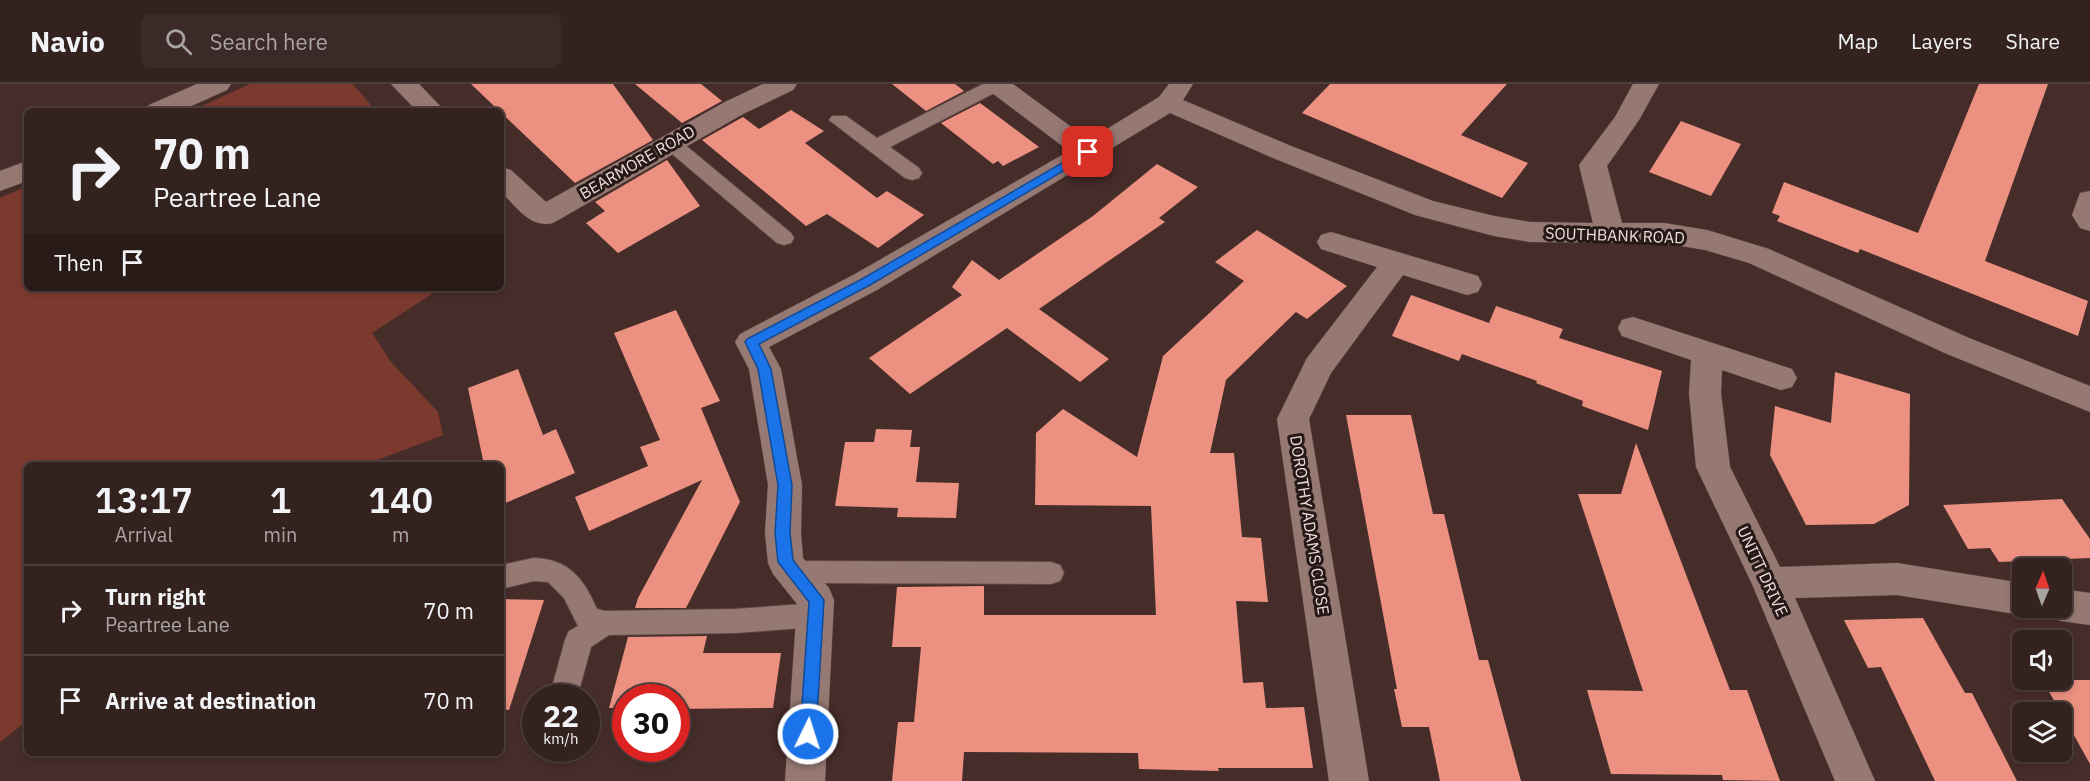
<!DOCTYPE html>
<style>
:root{--surface:#34221f;--page:#3c2a28;--text:#f1f3f6;--muted:#a9a4a4;--line:#4e3f3d}
body{margin:0;font-family:"IBM Plex Sans",sans-serif;background:var(--page);color:var(--text);height:100vh;display:flex;flex-direction:column;font-size:22px;white-space:nowrap}
*{box-sizing:border-box;margin:0}
p{font-size:20px;color:var(--muted)}
.icon{flex:none;width:33px;height:33px;fill:none;stroke:currentColor;stroke-width:2;stroke-linecap:round;stroke-linejoin:round}
.map{position:relative;flex:1;overflow:hidden}
.details{position:absolute;left:24px;top:378px;width:480px;height:294px;display:flex;flex-direction:column;background:var(--surface);border-radius:9px;box-shadow:0 3px 9px #0003,0 0 0 2px var(--line)}
.details>*{flex:none}
.banner{position:absolute;left:24px;top:24px;width:480px;height:183px;border-radius:9px;box-shadow:0 3px 9px #0003,0 0 0 2px var(--line);background:#34221f;color:var(--text);overflow:hidden}
.needle{width:39px;rotate:2deg}
.tools{position:absolute;left:2012px;top:474px;display:grid;gap:12px}
.tools a{display:grid;place-items:center;width:60px;height:60px;border-radius:9px;background:var(--surface);box-shadow:0 3px 9px #0003,0 0 0 2px var(--line);font-size:30px}
.speed{position:absolute;left:522px;top:600px;display:flex;gap:12px;font-size:30px;font-weight:700;text-align:center}
.speed>*{display:grid;place-content:center;width:78px;height:78px;border-radius:50%;background:var(--surface);box-shadow:0 3px 9px #0003,0 0 0 2px var(--line);line-height:1}
.speed small{font-size:15px;font-weight:400}
.speed .limit{border:9px solid #d22;background:#fff;color:#111}
.pin{position:absolute;display:grid;place-items:center;width:51px;height:51px;color:#fff;margin:-26px;border-radius:12px;box-shadow:0 3px 9px #0006}
.me{position:absolute;width:66px;margin:-33px;rotate:4deg;stroke-linejoin:round;filter:drop-shadow(0 0 4px #0008)}
.turn{display:flex;align-items:center;gap:21px;height:126px;padding:0 30px;font-size:27px}
.turn .icon{width:78px;height:78px;stroke-width:2.5}
.turn b{display:block;font-size:42px;line-height:51px}
.then{display:flex;align-items:center;height:57px;padding:0 30px;background:#0003;gap:12px;font-size:22px}
.eta{display:flex;justify-content:space-evenly;align-items:center;height:102px;text-align:center}
.eta b{font-size:36px;font-weight:600;line-height:42px}
ul{padding:0;list-style:none}
li{display:flex;align-items:center;gap:18px;height:90px;padding:0 30px;border-top:2px solid var(--line)}
li div{flex:1}
li b{display:block;font-size:22px}
li em{font-style:normal}
header{display:flex;align-items:center;gap:36px;box-sizing:border-box;height:84px;padding:0 30px;background:var(--surface);border-bottom:2px solid var(--line)}
header strong{font-size:28px}
nav{display:flex;gap:33px;margin-inline-start:auto;font-size:21px}
.search{width:420px;height:54px;background:var(--page);display:flex;align-items:center;gap:15px;box-sizing:border-box;padding:0 21px;border-radius:9px;color:var(--muted);font-size:22px}
.map>svg:first-child{display:block}
</style>
<header>
<strong>Navio</strong>
<div class="search"><svg class="icon" aria-label="search" viewBox="0 0 24 24"><circle cx="10" cy="10" r="6"/><path d="M15 15l6 6"/></svg>Search here</div>
<nav><a>Map</a><a>Layers</a><a>Share</a></nav>
</header>
<div class="map">
<svg width="2090" height="697" viewBox="0 0 2090 697">
<rect width="100%" height="100%" fill="#462d29"/>
<path fill="#7c3a2f" d="M250,0h103l23,27h-185z
M27,102v102h414l-69,45 19,29 47,50 5,23 -79,30h-337v256l-27,21v-544z"/>
<path fill="#ec9181" d="M471,0h142l40,56 -78,43z
M635,0h66l21,17 -40,22z
M892,0h63l9,7 -38,20z
M1330,0h177l-46,51 67,28 -26,35 -200,-85z
M1979,0h69l-63,177 103,40 -10,35 -218,-87 -2,4 -81,-32 3,-5 -8,-3 12,-31 134,51z
M980,19l59,44 -36,19 -5,-5 -5,3 -52,-41z
M791,26l33,21 -19,12 72,55 10,-7 37,24 -46,33 -51,-34 -21,12 -104,-86 41,-23 16,12z
M1681,37l60,23 -30,52 -62,-24z
M667,76l33,46 -82,47 -32,-30 19,-12 -10,-9z
M1157,80l41,23 -39,31 6,4 -126,87 70,50 -29,23 -73,-54 -97,66 -41,-36 93,-63 -10,-8 20,-27 27,20 94,-64z
M1257,146l90,56 -40,33 -11,-7 -70,68 -16,73h24l8,84 19,1 7,64 -32,-1 7,82 20,-1 3,26 38,-1 9,61h-95l1,3 -80,-2 -1,-16 -174,-1 -2,29h-70l6,-59h16l7,-75h-29l5,-60 87,-1v29h172l-5,-109 -116,-1 1,-72 27,-24 74,48 26,-101 81,-75 -29,-19z
M1411,211l78,28 7,-17 67,23 -4,9 103,33 -14,59 -66,-24 1,-5 -47,-18 1,-2 -75,-27 -3,7 -67,-25z
M676,226l44,91 -19,7 39,94 -54,106h-51l3,-10 64,-118 -113,51 -14,-34 73,-31 -8,-19 20,-7 -46,-107z
M518,285l25,66 13,-6 19,44 -74,32v-40h-17l-16,-77z
M1835,288l75,22 -1,111 -35,19 -68,1 -36,-70 5,-49 56,17z
M1346,331h65l22,99h11l35,146h9l33,121h-81l-11,-54h-27l-8,-38h3z
M876,345l36,1 -2,17h10l-4,35 43,1 -3,35 -59,-1 1,-9 -63,-2 10,-64h29z
M1636,359l94,247h17l33,91 -57,-1 -1,-5 -111,-1 -24,-84 56,1 -65,-197h43z
M2062,415l28,40v19l-91,4 -9,-14 -22,1 -25,-44z
M501,515l43,1 -35,110 -8,-1z
M1923,534l42,75h7l45,88h-82l-54,-114 -13,1 -24,-48z
M707,552l-4,17h78l-8,55 -97,1v-11h-50v10h-17l19,-71z
M2042,596h48v84l-29,-52z"/>
<g fill="none" stroke-linecap="round" stroke-linejoin="round">
<g stroke="#5e4945" stroke-width="2">
<path id="lane" d="M983,0h23l-2,4 -114,59 29,21 3,5 -3,5 -7,2 -7,-2 -76,-58 3,-4h14l31,22z
M671,53l7,2 113,94 3,5 -3,5 -7,2 -7,-2 -113,-96 -3,-4 3,-4z
M534,474c35,1 50,21 63,51l8,2 130,-2 82,-6 10,3 3,9 -3,9 -10,3 -82,6 -126,2 -18,12 -14,51h-28l16,-58 4,-9 9,-5 -14,-28 -16,-16 -14,-1 -33,8v-24z
M793,477l258,1 9,3 4,8 -4,8 -9,3 -258,-1 -9,-3 -4,-8 4,-8z"/>
</g>
<g stroke="#5e4945" stroke-width="1">
<path id="street" d="M197,0h34l-4,6 -47,21h-35l4,-6z
M391,0h28l26,27h-28z
M763,0h34l-4,6 -50,24 -190,109c-23,6 -37,-17 -52,-31v-25l10,3 35,32 179,-100z
M984,0h29l76,56 70,-43 10,-13h24l-10,16 108,46 142,55 61,15 36,6 63,1 -14,-58 36,-48 18,-33h26l-20,36 -32,46 15,57h42l43,7 62,19 200,89 121,48v26l-143,-58 -198,-91 -44,-13 -41,-7 -134,-1 -36,-6 -79,-21 -142,-57 -103,-45 -293,177 -108,57 12,22 21,116 -1,48 2,25 26,30 5,12 -9,181h-40l12,-177 -24,-30 -5,-11 -3,-30 3,-48 -19,-116 -14,-27 5,-8 115,-60 214,-123 -81,-61z
M27,77v20l-27,10v-20z
M2090,107v40l-10,-3 -8,-13 8,-22z
M1331,148l147,44 4,8 -4,8 -11,3 -64,-20 -72,98 -22,46 60,362h-40l-52,-362 30,-61 70,-91 -56,-18 -4,-7 4,-7z
M1633,233l159,52 5,9 -5,9 -11,3 -59,-20 -1,23 9,74 50,100 117,-4 125,20v25h14l-1,2 -13,5 -125,-20 -102,3 80,183h-40l-83,-197 -56,-117 -7,-74 2,-33 -69,-24 -4,-8 4,-8z
M2061,505l29,4v32l-29,-4 -13,-4 -4,-9h17z"/>
</g>
<use href="#lane" fill="#977973" fill-rule="evenodd"/>
<use href="#street" fill="#977973" fill-rule="evenodd"/>
</g>
<path fill="#1a73e8" stroke="#114b97" stroke-width="1.5" d="M1088,64l5,4 -1,2 -222,131 -111,59 12,25 21,116 -2,48 3,27 31,40 -8,134 -2,5 -6,2 -6,-2 -2,-5 9,-132 -31,-40 -3,-29 3,-48 -20,-116 -13,-27 2,-3 115,-60z"/>
<g text-anchor="middle" stroke-width="6" stroke-linejoin="round" paint-order="stroke">
<g font-size="16" fill="#eddcd8" stroke="#251917">
<text transform="translate(637 78) rotate(-30)" y="6">BEARMORE ROAD</text>
<text transform="translate(1615 151) rotate(2)" y="6">SOUTHBANK ROAD</text>
<text transform="translate(1310 441) rotate(81)" y="6">DOROTHY ADAMS CLOSE</text>
<text transform="translate(1763 487) rotate(65)" y="6">UNITT DRIVE</text>
</g>
</g>
</svg>
<div class="tools">
<a><svg class="needle" viewBox="-14 -14 28 28"><path d="M0-13l5 13h-10z" fill="#e53935"/><path d="M0 13l5-13h-10z" fill="#a9a4a4"/></svg></a>
<a><svg class="icon" aria-label="sound" viewBox="0 0 24 24"><path d="M4 9h4l5-4v14l-5-4H4zM17 9q2 3 0 6"/></svg></a>
<a><svg class="icon" aria-label="layers" viewBox="0 0 24 24"><path d="M12 4l9 5-9 5-9-5zM3 14l9 5 9-5"/></svg></a>
</div>
<div class="speed"><div>22<small>km/h</small></div><div class="limit">30</div></div>
<div class="pin" style="left:1088px;top:68px;background:#d93025"><svg class="icon" aria-label="arrive" viewBox="0 0 24 24"><path d="M6 21V4h12l-3 4 3 4H6"/></svg></div>
<svg class="me" style="left:808px;top:650px" viewBox="-20 -20 40 40"><circle r="17" fill="#1a73e8" stroke="#fff" stroke-width="3"/><path d="M0-11L8 9 0 5-8 9z" fill="#fff"/></svg>
<div class="banner">
<div class="turn"><svg class="icon" aria-label="right" viewBox="0 0 24 24"><path d="M7 20v-9h11M14 6l5 5-5 5"/></svg><div><b>70 m</b>Peartree Lane</div></div>
<div class="then">Then<svg class="icon" aria-label="arrive" viewBox="0 0 24 24"><path d="M6 21V4h12l-3 4 3 4H6"/></svg></div>
</div>
<section class="details">
<div class="eta">
<div><b>13:17</b><p>Arrival</p></div>
<div><b>1</b><p>min</p></div>
<div><b>140</b><p>m</p></div>
</div>
<ul>
<li><svg class="icon" aria-label="right" viewBox="0 0 24 24"><path d="M7 20v-9h11M14 6l5 5-5 5"/></svg><div><b>Turn right</b><p>Peartree Lane</p></div><em>70 m</em></li>
<li><svg class="icon" aria-label="arrive" viewBox="0 0 24 24"><path d="M6 21V4h12l-3 4 3 4H6"/></svg><div><b>Arrive at destination</b></div><em>70 m</em></li>
</ul>
</section>
</div>
